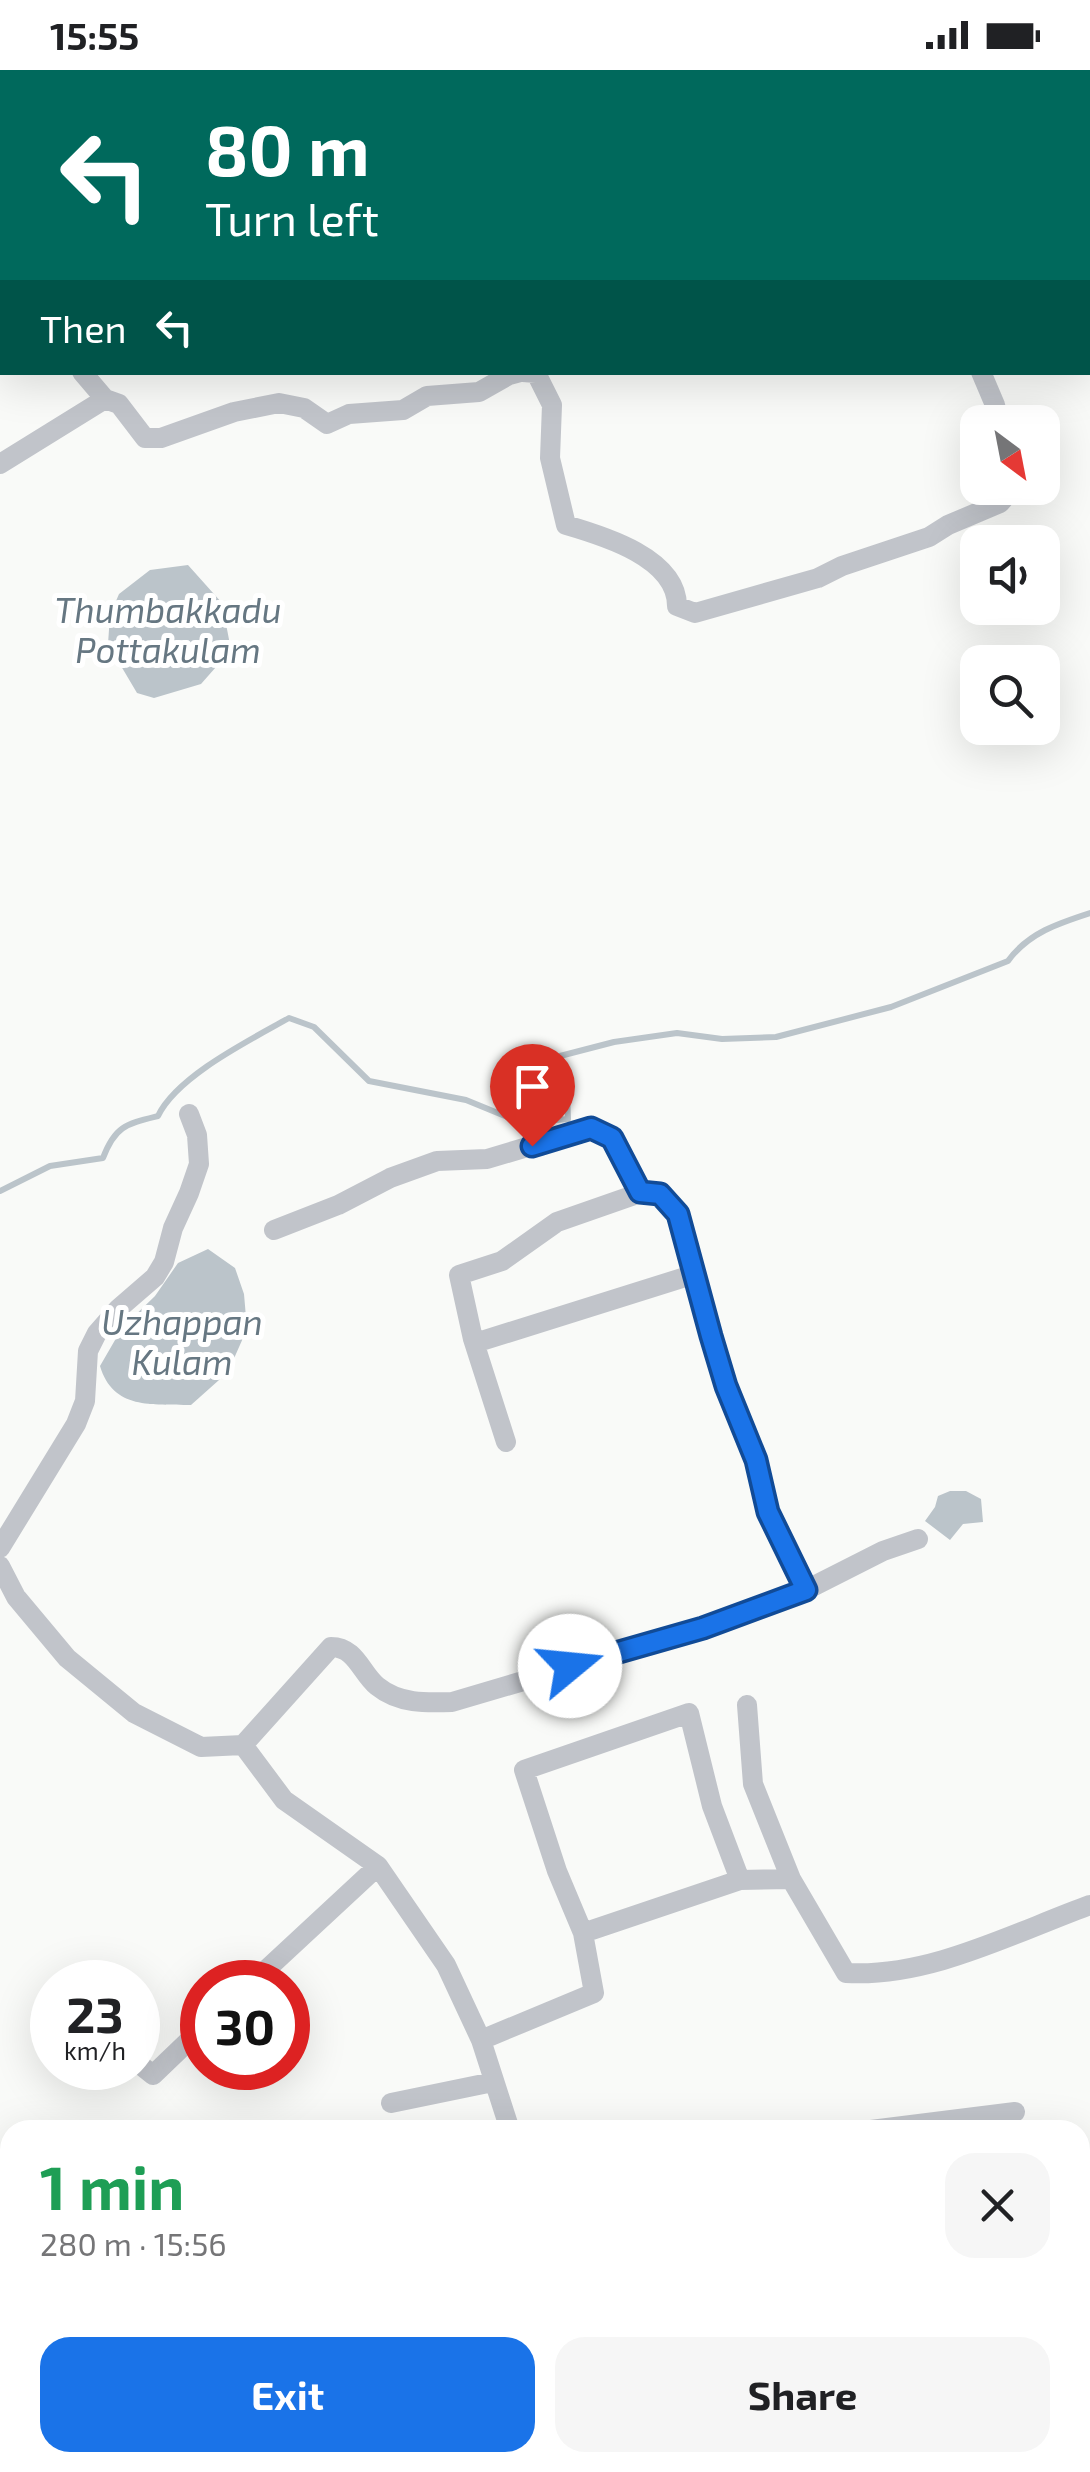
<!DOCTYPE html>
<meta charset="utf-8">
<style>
:root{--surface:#fff;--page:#f6f6f6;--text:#202124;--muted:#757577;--accent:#1a73e8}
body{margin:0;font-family:"Exo 2",sans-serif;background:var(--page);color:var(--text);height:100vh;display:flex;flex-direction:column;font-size:38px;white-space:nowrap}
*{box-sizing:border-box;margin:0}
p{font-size:32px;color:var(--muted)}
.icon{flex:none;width:55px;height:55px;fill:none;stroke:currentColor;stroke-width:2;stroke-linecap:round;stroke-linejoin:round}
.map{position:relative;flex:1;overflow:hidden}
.drawer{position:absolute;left:0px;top:2050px;width:1090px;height:352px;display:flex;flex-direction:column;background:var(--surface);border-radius:30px 30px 0 0;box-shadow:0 10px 40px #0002}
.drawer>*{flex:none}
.guide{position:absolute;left:0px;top:0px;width:1090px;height:305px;box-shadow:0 10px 40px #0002;background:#00695c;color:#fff;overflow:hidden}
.needle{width:65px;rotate:148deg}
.buttons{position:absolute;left:960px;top:335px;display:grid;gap:20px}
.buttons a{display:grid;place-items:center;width:100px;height:100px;border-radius:20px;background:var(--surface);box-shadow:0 10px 40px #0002;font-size:50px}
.speed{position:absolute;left:30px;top:1890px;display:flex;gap:20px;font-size:50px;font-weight:700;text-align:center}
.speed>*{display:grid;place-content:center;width:130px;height:130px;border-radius:50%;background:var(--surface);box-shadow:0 10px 40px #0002;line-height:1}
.speed small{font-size:25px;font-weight:400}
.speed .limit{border:15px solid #d22;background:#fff;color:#111}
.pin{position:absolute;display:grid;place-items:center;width:85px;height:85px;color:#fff;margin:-102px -42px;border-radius:50% 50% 50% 0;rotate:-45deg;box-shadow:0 0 10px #0007}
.pin .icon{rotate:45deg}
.me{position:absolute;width:110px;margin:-55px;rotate:73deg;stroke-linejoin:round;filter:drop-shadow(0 0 8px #0008)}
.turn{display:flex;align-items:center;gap:35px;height:210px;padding:0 40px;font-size:45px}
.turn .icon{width:130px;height:130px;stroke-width:2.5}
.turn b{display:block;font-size:70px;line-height:85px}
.then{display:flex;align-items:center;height:95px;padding:0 40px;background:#0003;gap:20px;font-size:38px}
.round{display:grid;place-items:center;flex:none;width:105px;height:105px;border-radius:30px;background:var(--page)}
.overview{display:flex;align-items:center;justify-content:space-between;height:170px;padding:0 40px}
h1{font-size:60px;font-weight:700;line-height:75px;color:#1e9e55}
.action{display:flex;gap:20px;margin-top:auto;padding:20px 40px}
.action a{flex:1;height:115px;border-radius:30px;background:var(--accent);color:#fff;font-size:40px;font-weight:700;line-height:115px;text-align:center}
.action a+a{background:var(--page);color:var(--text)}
.status{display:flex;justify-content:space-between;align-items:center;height:70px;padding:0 50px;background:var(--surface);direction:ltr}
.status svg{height:28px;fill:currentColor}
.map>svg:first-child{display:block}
</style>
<div class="status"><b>15:55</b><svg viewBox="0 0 49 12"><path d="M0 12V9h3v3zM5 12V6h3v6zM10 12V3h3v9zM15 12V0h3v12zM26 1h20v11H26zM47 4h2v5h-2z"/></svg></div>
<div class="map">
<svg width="1090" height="2402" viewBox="0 0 1090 2402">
<rect width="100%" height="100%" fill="#f9faf8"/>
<path fill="#bbc4ca" d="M188,495l34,38 9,47 -30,34 -47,14 -17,-5 -29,-49 2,-29 9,-21 31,-24z
M208,1179l27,19 9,26 3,35 -19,43 -37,33c-39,-1 -78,5 -91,-39l22,-38 33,-32 23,-33z
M950,1421h16l15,8 2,23 -20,2 -13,16 -25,-19 10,-14 3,-11z"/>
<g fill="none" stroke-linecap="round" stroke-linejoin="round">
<path stroke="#bbc4ca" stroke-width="6" d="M0,1121l50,-25 53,-8c12,-32 23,-34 55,-42 19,-40 92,-76 131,-98l25,9 55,54 97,19 56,23 46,-4 -1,-31 -7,-32 54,-14 63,-9 45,6 54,-2 115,-30 117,-46c20,-28 51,-38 82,-48"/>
<path stroke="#bbc4ca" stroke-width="20" d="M1080,2141l10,-8
M866,2402l11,-10"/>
<path stroke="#c1c4ca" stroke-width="20" d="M171,2l9,-2
M834,2l6,-2
M0,67h2
M1088,128l2,-2
M0,149l2,4
M82,302l23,27 14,5 26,34h16l73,-26 45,-9 25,5 23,16 22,-10 54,-4 24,-14 52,-4 30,-17 11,-3
M523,302l13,1 16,32 -2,53 16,67c38,11 111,33 111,81l18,7 123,-35 24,-12 87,-29 19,-12 52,-22 13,-15
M981,302l14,33 4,17
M0,394l105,-65
M274,1160l64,-25 52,-27 47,-17 50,-2 104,-31 21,10 28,55 20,1 18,19 33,123 15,50 29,75 13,51 38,78
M475,1273l220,-69
M506,1372l-33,-103 -14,-64 43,-14 55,-39 83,-29
M0,1478l76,-124 9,-23 3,-50 9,-18 21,-24 37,-32 9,-15 9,-34 16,-35 10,-29 -2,-29 -8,-21
M0,1496l16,31 51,61 67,55 67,34 42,-2 41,55 94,66 68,99 35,75 29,90
M747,1635l6,79 38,95 55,94c83,5 167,-40 244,-68
M243,1675l88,-98c25,0 30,26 46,39 22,18 49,17 75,16l251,-74 103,-38 77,-39 35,-12
M583,1863l-26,-62 -33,-101 165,-57 23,93 28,74
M253,1912l125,-116
M481,1970l113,-47 -11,-60 157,-53 51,-1
M138,1993l15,12 49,-47
M391,2033l102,-21
M871,2060l144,-18
M1080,2281l10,-16
M593,2392l1,10
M985,2402l8,-10"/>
</g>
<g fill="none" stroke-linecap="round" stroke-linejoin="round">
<g stroke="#114b97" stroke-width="25">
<path id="route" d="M532,1076l59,-18 21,10 28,54 20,2 18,20 33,122 15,50 30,74 12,52 38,78 -103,38 -133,38"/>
</g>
<use href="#route" stroke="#1a73e8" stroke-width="18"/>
</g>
<g text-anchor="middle" stroke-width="10" stroke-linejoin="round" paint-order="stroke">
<g font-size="35" font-style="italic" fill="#667782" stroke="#fff">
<text x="168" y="553">Thumbakkadu<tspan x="168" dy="40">Pottakulam</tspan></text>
<text x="182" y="1265">Uzhappan<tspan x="182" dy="40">Kulam</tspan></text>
</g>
</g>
</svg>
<div class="buttons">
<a><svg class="needle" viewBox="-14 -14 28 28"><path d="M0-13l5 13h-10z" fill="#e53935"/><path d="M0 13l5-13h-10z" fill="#757577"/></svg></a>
<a><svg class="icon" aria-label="sound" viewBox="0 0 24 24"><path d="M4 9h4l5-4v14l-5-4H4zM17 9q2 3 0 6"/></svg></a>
<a><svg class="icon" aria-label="search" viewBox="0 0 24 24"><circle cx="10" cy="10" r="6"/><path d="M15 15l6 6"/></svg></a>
</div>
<div class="speed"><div>23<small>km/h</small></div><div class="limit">30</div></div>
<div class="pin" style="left:532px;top:1076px;background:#d93025"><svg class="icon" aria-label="arrive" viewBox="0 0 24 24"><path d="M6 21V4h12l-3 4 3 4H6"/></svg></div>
<svg class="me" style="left:570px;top:1596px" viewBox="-20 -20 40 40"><circle r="19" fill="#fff"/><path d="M0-13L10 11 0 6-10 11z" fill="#1a73e8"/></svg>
<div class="guide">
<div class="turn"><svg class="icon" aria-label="left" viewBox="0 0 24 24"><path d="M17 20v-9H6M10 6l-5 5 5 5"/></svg><div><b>80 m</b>Turn left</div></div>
<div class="then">Then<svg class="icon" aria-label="left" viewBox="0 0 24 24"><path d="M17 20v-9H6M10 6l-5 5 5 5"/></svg></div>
</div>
<section class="drawer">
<div class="overview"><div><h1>1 min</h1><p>280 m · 15:56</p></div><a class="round"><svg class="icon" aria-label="close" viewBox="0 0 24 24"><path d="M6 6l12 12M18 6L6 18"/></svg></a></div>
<div class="action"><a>Exit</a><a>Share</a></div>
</section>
</div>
